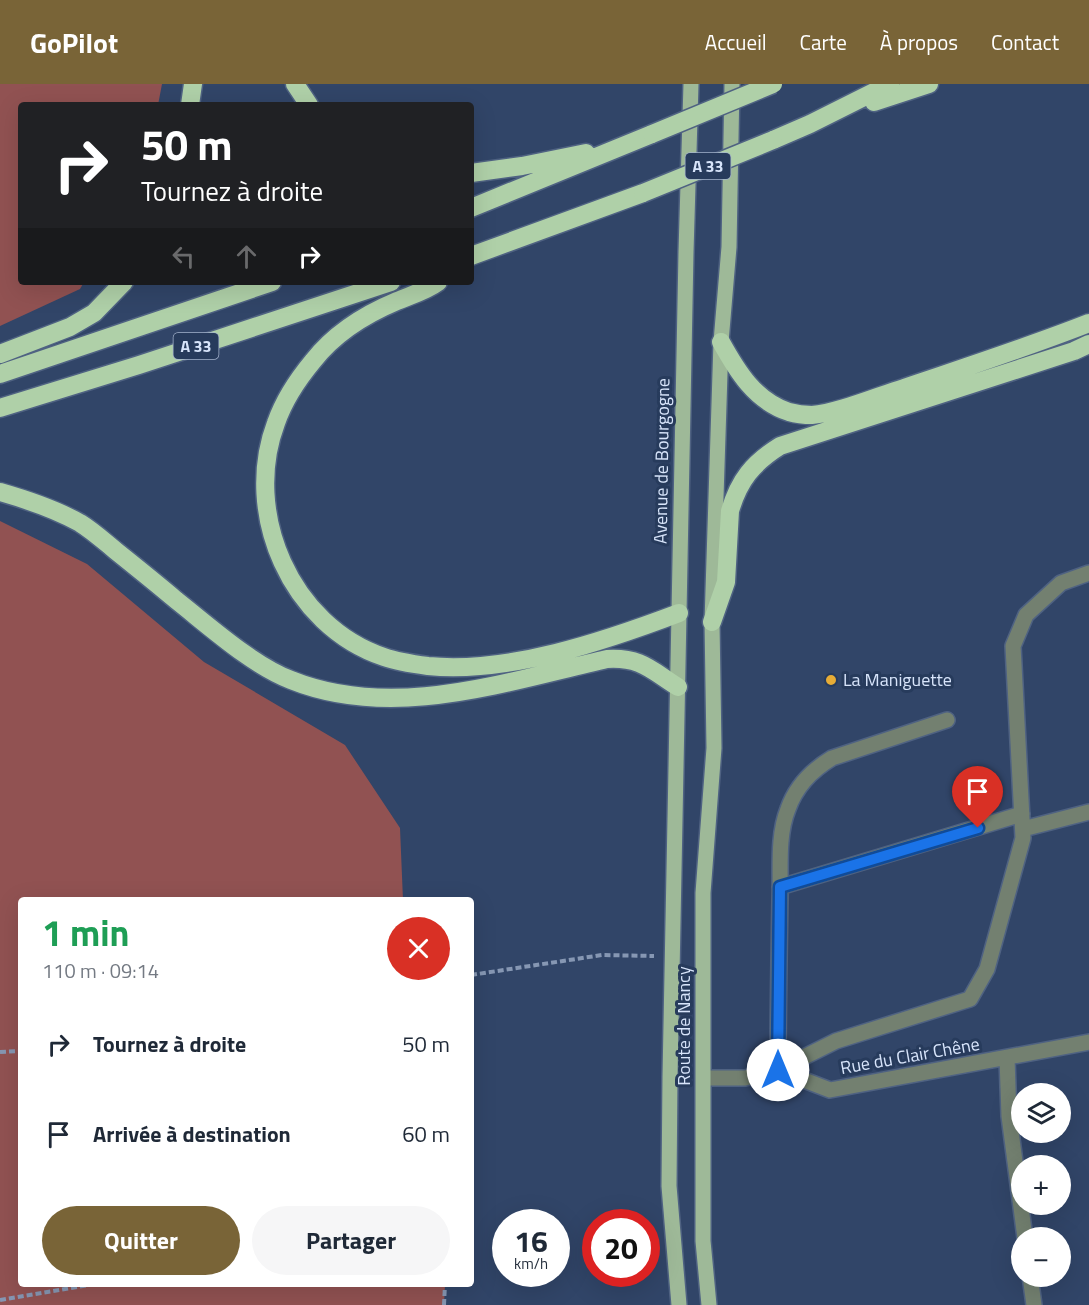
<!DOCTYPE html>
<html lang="fr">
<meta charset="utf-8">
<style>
:root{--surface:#fff;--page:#f6f6f7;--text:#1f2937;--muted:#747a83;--accent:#796437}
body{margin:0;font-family:"Titillium Web",sans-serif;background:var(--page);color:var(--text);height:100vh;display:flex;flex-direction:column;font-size:22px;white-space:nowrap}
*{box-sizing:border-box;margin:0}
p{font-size:20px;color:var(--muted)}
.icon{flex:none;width:33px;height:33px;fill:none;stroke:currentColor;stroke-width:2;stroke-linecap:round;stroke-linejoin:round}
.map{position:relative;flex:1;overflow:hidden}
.details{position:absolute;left:18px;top:813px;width:456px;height:390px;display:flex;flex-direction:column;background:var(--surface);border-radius:6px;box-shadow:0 6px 24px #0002}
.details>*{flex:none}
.banner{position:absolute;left:18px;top:18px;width:456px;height:183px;border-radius:6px;box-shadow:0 6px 24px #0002;background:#202124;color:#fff;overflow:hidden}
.fabs{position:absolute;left:1011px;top:999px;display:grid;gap:12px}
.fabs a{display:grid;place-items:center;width:60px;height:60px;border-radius:50%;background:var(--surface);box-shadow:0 6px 24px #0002;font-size:30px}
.speed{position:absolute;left:492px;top:1125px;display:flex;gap:12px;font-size:30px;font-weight:700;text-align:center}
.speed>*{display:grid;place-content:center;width:78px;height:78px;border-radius:50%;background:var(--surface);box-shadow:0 6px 24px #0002;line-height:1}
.speed small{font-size:15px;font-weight:400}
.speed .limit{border:9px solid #d22;background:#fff;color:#111}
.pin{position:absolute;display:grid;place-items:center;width:51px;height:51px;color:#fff;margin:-62px -26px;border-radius:50% 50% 50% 0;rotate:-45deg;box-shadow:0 0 6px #0007}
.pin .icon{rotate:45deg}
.me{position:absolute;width:66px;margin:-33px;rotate:0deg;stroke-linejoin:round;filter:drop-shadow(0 0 4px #0008)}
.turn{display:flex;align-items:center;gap:21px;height:126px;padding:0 24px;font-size:27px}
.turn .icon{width:78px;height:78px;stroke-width:2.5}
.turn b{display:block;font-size:42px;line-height:51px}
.lanes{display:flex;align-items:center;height:57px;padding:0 24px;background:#0003;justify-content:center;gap:30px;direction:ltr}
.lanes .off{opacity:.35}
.round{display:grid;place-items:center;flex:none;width:63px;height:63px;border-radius:32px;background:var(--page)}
.summary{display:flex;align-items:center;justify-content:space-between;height:102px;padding:0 24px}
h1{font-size:36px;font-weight:700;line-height:45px;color:#1e9e55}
.cta{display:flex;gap:12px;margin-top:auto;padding:12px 24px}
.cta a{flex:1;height:69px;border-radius:36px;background:var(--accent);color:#fff;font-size:24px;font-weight:700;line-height:69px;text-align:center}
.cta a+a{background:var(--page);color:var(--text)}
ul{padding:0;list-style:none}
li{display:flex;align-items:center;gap:18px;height:90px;padding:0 24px}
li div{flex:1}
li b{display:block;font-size:22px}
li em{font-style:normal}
header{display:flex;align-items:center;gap:36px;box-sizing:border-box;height:84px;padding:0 30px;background:var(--accent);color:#fff}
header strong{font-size:28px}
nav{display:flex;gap:33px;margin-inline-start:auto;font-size:21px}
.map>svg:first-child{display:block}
</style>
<header>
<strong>GoPilot</strong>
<nav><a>Accueil</a><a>Carte</a><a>À propos</a><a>Contact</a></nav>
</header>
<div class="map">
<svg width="1089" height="1221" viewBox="0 0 1089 1221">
<rect width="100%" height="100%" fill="#314568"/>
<path fill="#915252" d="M0,0h162l-4,21h-137v177h63l-4,7 -80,37z
M0,437l87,43 117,98 141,83 55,83 3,72h-382v384h424l-1,21h-444z"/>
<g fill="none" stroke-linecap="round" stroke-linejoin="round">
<g stroke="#4f6282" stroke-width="18">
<path id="minor" d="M1023,745l66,-17
M780,803l242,-73
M1007,974l2,58 16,122
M778,986c0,-56 1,-113 2,-170 1,-29 -3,-64 8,-91 8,-23 24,-39 44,-51l115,-38
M778,986l52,20 259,-48
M704,994h41l33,-8 58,-29 134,-42 17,-30 36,-131 -10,-192 13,-31 35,-32 28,-10
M1030,1192l4,29"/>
</g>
<g stroke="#4f6282" stroke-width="18">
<path id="major" d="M679,1221l-10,-119 1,-109 16,-825 5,-168
M709,1221l-6,-64v-348l11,-145 -2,-126 9,-280 8,-95 3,-163"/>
</g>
<g stroke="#4f6282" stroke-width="21">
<path id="highway" d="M295,0l14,21
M874,18l55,-18
M190,21l3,-21
M773,56l37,-16 80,-40
M471,89l51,-7 64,-13
M471,124l181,-74
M471,172l172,-63
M438,198c-12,9 -27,13 -41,19 -31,13 -63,33 -84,60 -15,18 -29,39 -37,62 -34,90 15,203 108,234 14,5 29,7 44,9 80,8 177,-25 251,-53
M721,258c16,29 34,59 68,70 7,2 15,3 23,3 26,-2 66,-19 92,-27 62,-21 124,-41 185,-65
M0,270l70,-27 24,-14 30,-31
M0,290l272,-92
M0,324l139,-43 252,-83
M0,408c28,8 55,17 80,31 13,8 25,19 36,28 20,16 40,32 60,49 33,26 76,65 115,80 102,41 214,2 316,-21 34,-2 44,11 71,28
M712,538l14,-40 4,-71c9,-31 23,-48 50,-65l294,-95 15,-7"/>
</g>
<path stroke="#8697b3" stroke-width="4" stroke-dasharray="6 3" stroke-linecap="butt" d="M471,891l131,-20 52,1
M0,968l21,-1
M0,1216l95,-16
M444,1221l1,-21"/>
<use href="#minor" stroke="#738070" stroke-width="15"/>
<use href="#major" stroke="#9eb998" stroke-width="15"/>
<use href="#highway" stroke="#afd0a8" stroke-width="18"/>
<g stroke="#4f6282" stroke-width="21" stroke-linecap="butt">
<path id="highway-bridge" d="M652,50l121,-50
M643,109l130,-53"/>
</g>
<use href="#highway-bridge" stroke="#afd0a8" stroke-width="18"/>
</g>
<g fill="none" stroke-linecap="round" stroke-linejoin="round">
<g stroke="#114b97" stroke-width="15">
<path id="route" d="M778,986l2,-183 198,-59"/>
</g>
<use href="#route" stroke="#1a73e8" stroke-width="10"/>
</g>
<circle fill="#e7ac36" stroke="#273b5c" stroke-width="2" cx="831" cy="596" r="6"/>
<g text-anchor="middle" stroke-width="6" stroke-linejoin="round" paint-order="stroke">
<g fill="#273b5c" stroke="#a3b2cb" stroke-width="1.5">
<rect x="685.5" y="69" width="45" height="26" rx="4.5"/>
<rect x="173.5" y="249" width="45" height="26" rx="4.5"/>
</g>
<g font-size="16" font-weight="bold" fill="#d8e5fb">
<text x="708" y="88">A 33</text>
<text x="196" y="268">A 33</text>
</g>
<g font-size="18" fill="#d8e5fb" stroke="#273b5c">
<text transform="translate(662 377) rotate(-89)" y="6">Avenue de Bourgogne</text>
<text transform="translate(684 942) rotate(-90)" y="6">Route de Nancy</text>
<text transform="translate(910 972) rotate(-10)" y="6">Rue du Clair Chêne</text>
</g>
<g font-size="18" fill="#d8e5fb" stroke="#273b5c" text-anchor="start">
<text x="843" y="602">La Maniguette</text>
</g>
</g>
</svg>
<div class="fabs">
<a><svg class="icon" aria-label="layers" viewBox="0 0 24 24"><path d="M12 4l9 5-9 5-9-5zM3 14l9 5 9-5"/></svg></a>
<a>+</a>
<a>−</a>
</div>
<div class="speed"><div>16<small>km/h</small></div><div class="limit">20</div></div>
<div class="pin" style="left:978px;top:744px;background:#d93025"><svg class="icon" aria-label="arrive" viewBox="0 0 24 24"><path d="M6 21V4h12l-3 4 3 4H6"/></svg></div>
<svg class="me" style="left:778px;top:986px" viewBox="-20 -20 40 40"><circle r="19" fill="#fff"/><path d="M0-13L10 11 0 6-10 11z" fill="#1a73e8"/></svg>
<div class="banner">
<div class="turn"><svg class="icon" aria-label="right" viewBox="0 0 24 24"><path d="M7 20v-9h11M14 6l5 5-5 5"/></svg><div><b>50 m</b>Tournez à droite</div></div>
<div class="lanes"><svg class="icon off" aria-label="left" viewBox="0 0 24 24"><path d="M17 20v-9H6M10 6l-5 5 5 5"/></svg><svg class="icon off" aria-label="ahead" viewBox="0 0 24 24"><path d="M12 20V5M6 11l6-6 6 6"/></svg><svg class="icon" aria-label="right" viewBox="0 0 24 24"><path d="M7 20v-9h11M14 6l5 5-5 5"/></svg></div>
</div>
<section class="details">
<div class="summary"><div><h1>1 min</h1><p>110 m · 09:14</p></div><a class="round" style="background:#d93025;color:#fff"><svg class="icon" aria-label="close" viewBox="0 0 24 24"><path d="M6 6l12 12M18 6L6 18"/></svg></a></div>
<ul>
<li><svg class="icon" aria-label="right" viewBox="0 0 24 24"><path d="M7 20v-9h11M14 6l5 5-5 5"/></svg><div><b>Tournez à droite</b></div><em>50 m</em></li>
<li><svg class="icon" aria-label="arrive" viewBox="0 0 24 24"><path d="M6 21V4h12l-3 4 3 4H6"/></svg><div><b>Arrivée à destination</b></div><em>60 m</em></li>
</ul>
<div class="cta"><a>Quitter</a><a>Partager</a></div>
</section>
</div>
